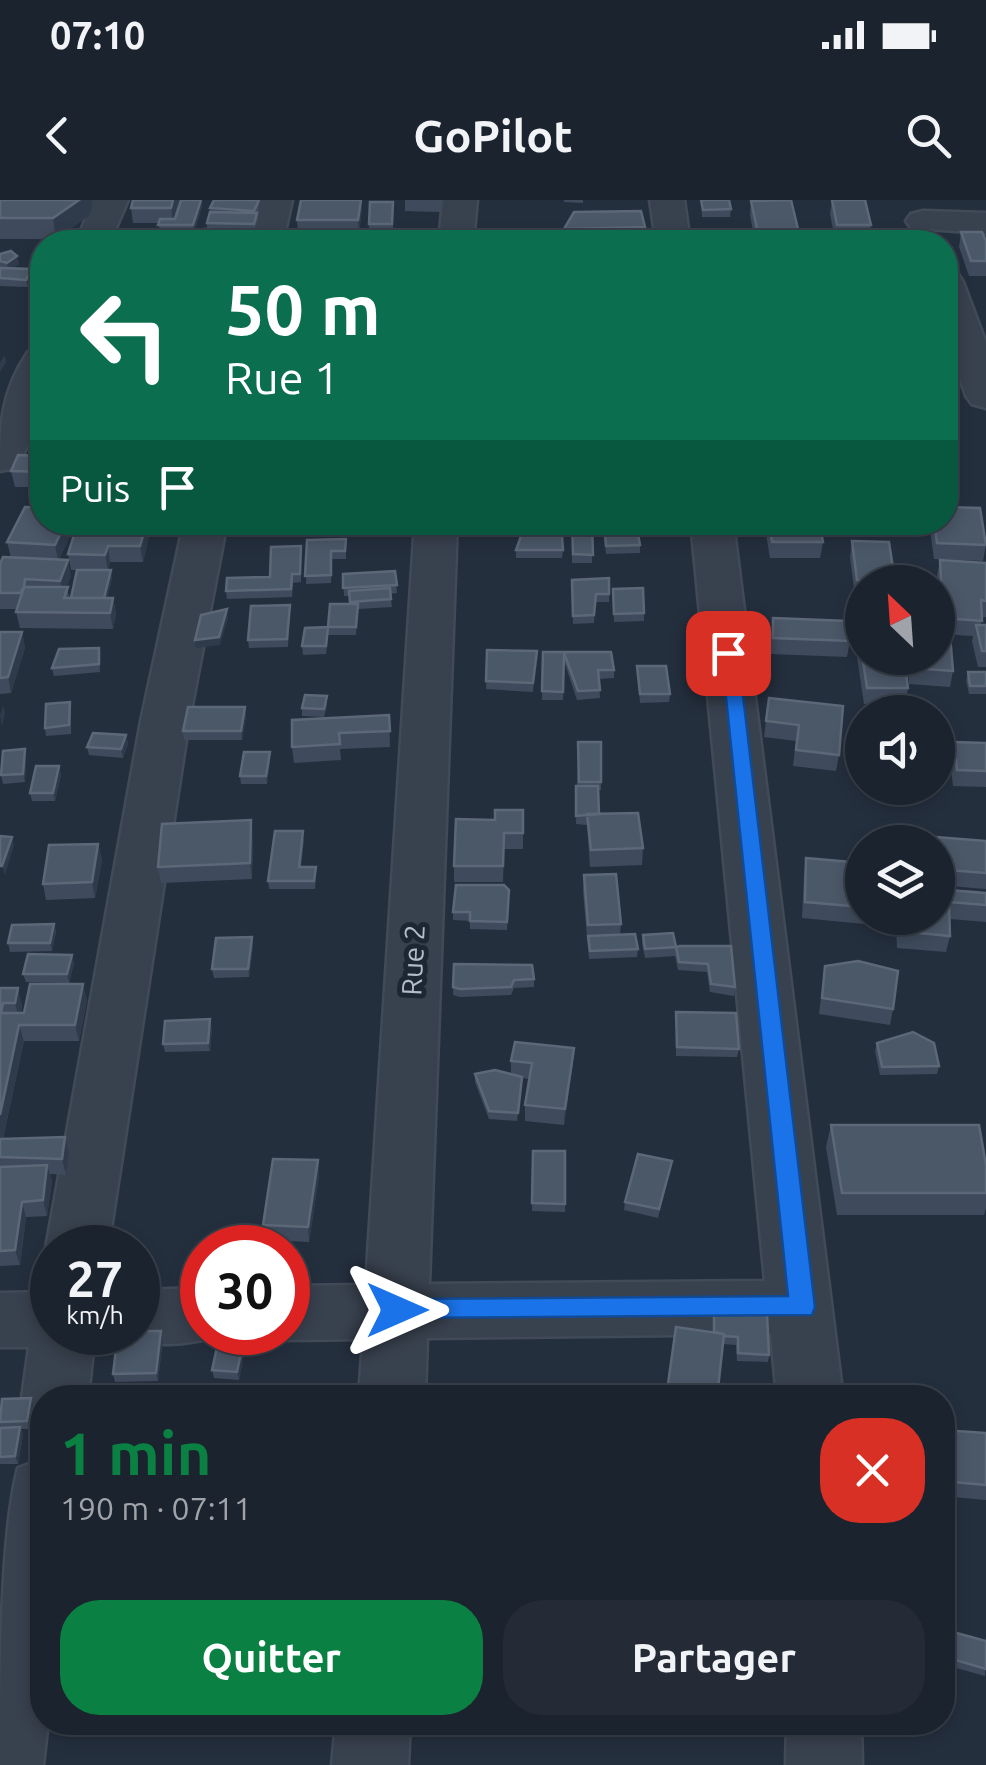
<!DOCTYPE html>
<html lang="fr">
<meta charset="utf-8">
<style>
:root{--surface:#1b232e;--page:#242b36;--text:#f1f3f6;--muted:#a0a4aa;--line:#39404a;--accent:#0b8043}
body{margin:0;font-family:Ubuntu,sans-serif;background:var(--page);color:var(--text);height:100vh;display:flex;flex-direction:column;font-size:38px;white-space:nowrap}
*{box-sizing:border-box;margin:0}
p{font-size:32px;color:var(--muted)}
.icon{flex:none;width:55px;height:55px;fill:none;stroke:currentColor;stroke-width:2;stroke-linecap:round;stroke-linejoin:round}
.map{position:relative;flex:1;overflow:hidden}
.panel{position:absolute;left:30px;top:1185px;width:925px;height:350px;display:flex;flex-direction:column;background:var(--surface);border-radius:40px;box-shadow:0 5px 15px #0003,0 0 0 2px var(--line)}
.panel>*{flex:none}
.guide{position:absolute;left:30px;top:30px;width:928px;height:305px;border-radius:40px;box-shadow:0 5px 15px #0003,0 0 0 2px var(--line);background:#0b6e4f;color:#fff;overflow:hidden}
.needle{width:65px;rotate:335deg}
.controls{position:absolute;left:845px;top:365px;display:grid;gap:20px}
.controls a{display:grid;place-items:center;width:110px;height:110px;border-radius:50%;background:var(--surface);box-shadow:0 5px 15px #0003,0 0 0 2px var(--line);font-size:50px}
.speed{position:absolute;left:30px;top:1025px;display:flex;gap:20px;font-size:50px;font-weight:700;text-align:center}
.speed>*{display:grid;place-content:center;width:130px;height:130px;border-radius:50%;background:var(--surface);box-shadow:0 5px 15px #0003,0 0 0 2px var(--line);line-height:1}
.speed small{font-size:25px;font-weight:400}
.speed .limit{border:15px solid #d22;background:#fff;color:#111}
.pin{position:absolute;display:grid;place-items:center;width:85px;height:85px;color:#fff;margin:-42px;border-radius:20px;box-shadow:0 5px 15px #0006}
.me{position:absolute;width:110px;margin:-55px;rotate:90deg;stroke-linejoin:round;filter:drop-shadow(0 0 8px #0008)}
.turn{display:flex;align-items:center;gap:35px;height:210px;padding:0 30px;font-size:45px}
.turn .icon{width:130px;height:130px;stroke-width:2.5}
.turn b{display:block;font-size:70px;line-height:85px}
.then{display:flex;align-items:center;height:95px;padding:0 30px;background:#0003;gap:20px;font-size:38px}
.round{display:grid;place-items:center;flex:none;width:105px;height:105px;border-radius:40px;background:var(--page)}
.head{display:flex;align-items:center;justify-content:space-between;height:170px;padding:0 30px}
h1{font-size:60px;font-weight:700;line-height:75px;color:var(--accent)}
.primary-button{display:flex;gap:20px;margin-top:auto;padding:20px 30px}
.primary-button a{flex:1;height:115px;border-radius:40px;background:var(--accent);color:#fff;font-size:40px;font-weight:700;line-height:115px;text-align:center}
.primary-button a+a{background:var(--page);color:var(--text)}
.status{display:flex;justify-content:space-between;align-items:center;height:70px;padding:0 50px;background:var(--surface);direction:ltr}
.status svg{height:28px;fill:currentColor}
header{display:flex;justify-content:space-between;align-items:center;height:130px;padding:0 30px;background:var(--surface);font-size:45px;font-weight:700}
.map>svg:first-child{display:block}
</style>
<div class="status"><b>07:10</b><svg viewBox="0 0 49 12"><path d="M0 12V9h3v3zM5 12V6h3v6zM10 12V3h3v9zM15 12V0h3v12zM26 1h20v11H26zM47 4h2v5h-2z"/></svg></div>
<header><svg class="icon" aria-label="back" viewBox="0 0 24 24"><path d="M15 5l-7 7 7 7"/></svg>GoPilot<svg class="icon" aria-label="search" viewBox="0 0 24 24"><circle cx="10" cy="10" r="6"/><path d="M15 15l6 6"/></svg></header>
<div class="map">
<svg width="986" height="1565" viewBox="0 0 986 1565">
<rect width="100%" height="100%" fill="#242f3e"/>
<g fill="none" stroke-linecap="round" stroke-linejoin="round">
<g stroke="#414a57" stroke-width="5">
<path id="minor" d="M94,0h34l-18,42h-34z
M258,0h34l-9,42h-35z
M443,0h34l-4,42h-34z
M650,0h34l6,42h-34z
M923,11l63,2v20l-75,-5 -5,-7 5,-7z
M945,71l13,3 5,8 23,61v65l-14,-4 -6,-8 -21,-61z
M42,148c3,43 -2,83 -27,120l-15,3c0,-46 1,-79 28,-119z
M184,322h43l-38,199 -81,527h-56v13l-6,-13 95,-527z
M415,322h42l-28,762 336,-3 -74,-759h42l110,876h-66l-6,-64 -344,4 -2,60h-66l4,-59 -75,1 -21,-8h21v-46l78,-1z
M202,1088v44l23,2c-35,12 -75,14 -110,2l-1,-4h24v-42z
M52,1092v40h43l-7,66h-46v24l-10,-4 -10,-20 7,-51h-29v-54z
M42,1259v263h6l-5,43h-43c0,-80 0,-228 18,-297z
M336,1522h74l-2,43h-76z
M787,1522h74l1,43h-76z"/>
</g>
<use href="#minor" fill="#38414e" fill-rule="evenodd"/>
</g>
<path fill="#3f4b5c" d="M0,0l90,15 -34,24h-56z
M179,0l-4,19 27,-13 -8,27 -35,-1v-9h-26l-2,-15z
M259,0l-1,20 -4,11h-10l-1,11h-60l19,-4v-4l5,-5v-6l3,-15z
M405,0h38l-3,12 -35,-1z
M564,0h19v3l-19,-1z
M701,0l30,9 -1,8h-28z
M832,0l39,25 -2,13 9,4h-38l1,-3h-6l-5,-25z
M751,1l47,28 -1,13h-42l-5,-27z
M393,2v30h-24v-8z
M362,8l-3,26h-61l-1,-14z
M645,27l-1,15h-91l11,-2v-11z
M961,32l25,9v35h-17l-10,-29z
M0,54l19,10 -7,4 20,1 2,8 -6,10 -28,-1z
M42,169v35h-2l-3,-15z
M42,224v19h-3l-2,-8z
M42,256v31h-27l-4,-16z
M42,322h32l1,4 -16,33 12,17 -5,11 4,11 7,-28h-6l-3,-16 10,-32h74l-9,40h-33l-2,8 4,8 -5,20h6l3,16 -3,15 -93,-1 -4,-16 1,-3h-17v-45l11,-6 -4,-16z
M247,322h53v4l-52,2z
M572,322h20v41h-20z
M603,322l37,23v8l-34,1z
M766,322h53l4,20 -3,16h-50l-5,-30z
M929,322h16l41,22 -3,17 -49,-2z
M307,340l39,7v12h-14l-1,24 -25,1z
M852,341l37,1 6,40h-33v14h-7l-5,-39z
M301,346v36l-8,1 -1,14 -65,2 -1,-8 44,-14z
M516,350h47l-1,8h-46z
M940,360l46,3v54h-4l-1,8h5v42h-8l-6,-26 1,-5 -33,-2 -3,-58z
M395,371l2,22 -7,1 2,13 -34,2 -2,26h-28l-2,19 -23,1 -1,-9 26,-19 22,-23 -1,-8h-5l-1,-22z
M609,378v24h-14l-1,21 -21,1 -1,-44z
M613,389l31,24v8l-30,1z
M290,405l-2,42 -39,1 -1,-8z
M773,418l77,23 -3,16 -76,-3v-20z
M857,421l51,67 -3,16h-41l-10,-67z
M0,432h22l3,16 -14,45 -11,1z
M99,448l1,24 -46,4 -2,-8z
M487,450l50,1 -4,41 -47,-3z
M543,452h68l3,18v8l-15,1 1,19 -23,2 -13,-39 -1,39h-21z
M908,458h30l15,13 -3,16 -41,-3z
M637,466l33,28 -1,8 -29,1z
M968,472h18v22h-17l-3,-14z
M327,496v9l-3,12 -22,-1v-8z
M769,498l70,57 -3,16 -43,-5 3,-25 -32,-4z
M245,507l1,8 -4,25h-58l-1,-9z
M71,510v24l-25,2 -1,-8z
M389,515l1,32 -50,2 1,11 -47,3 -2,-16z
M126,535l2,9 -5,14 -34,-3 -2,-8z
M578,542l23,40v8h-3l1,24 44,34 -1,17 -52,2 -3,-42 -11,-1z
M954,542l32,1v44l-33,-1 -3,-28z
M25,549l1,8 -1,25 -22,2 -2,-9z
M270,561l-3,23h-26l-1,-8z
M59,566l2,9 -6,26h-23l-2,-8z
M523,610v39h-19l-1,33h-49v-16l41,-46z
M253,636l-1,43 -91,4 -3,-16z
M923,636l63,5v48l-37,-3v4l37,3v29l-36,-3v17l-4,16 -49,-4 -1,-21 -94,-9 2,-44 2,-16 56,5v55h76v-76h-16z
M304,639l-3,28 15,8 -1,14h-46l-1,-8z
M98,644l4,16 -7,38 -49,2 -3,-16z
M584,675l37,49 -1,11 18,14 -1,8 -48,2 -6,-68z
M509,690l-2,40 -37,-1v-8l-17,-1v-8z
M54,724l2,8 -4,19 -42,1 -2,-9z
M643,735l33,12 -1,9 -30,2 -3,-15z
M253,746l-4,31 -35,1 -2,-9z
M731,746l4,41 -1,9 -24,-4 -3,-20 -29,-2 -3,-14 1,-9z
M74,763l-5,20 -43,-1 -3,-8z
M454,764l80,15v8l-20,1 -3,7 -51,2 -7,-2z
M825,766l68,43 -3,16 -71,-11z
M0,788l22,17 -1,8 66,-13 -8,41h-55l-21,98 66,14 -3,22 -16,-1 2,7 -5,35 -21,1 -6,48 -20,1z
M676,812l63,37 -2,8 -61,-1z
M212,828l-2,23 -45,1 -2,-8z
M877,843l62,23 -2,8 -57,1 -5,-24z
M574,848l-10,77 -39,-4v-16l4,-26 -7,-1 -5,43 -28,-2 -14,-37v-8h36v-13z
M831,925l155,40v43l-2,7h-147l-11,-68z
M533,951h32v61l-33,-1z
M318,960l1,16 -10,66 -44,-2 -2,-15z
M672,961l-14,57 -34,-8 1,-8z
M714,1112l55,43 -1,7 -31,-1 -1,-16 -13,-1 -10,-12z
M161,1131l2,7 -5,43 -43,1 -2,-8z
M245,1135l1,8 -7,37 -25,-2 -2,-8z
M34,1206l-4,23h-9l2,6 -5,29h-18v-52z
M942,1230l44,3v67l-44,-4z
M942,1429l44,12 -1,35 -43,-12z"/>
<path fill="#2f3b4b" d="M79,0h14l-3,15 -34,24 -3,-21z
M173,0h6l-6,23 -2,-15z
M202,0v6l-8,27 -1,-8z
M361,0l1,8 -3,26 -1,-14z
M17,56l2,8 -11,7 -1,-8z
M32,69l2,8 -6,10 -2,-7z
M5,155l1,8 -6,9v-10z
M66,322h8l1,4 -17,35 -3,-16z
M147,322h5v4l-9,36 -3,-16z
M108,346l2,16 -2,9 -3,-16z
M68,360l3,16 -8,21 -3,-16z
M111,370l1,8 -7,32 -2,-8z
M113,398l3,16 -3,15 -3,-16z
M227,409l1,9 -8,27 -24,3 -1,-8z
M22,432l3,16 -14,45 -3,-16z
M3,505l2,8 -3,13 -2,-10z
M245,507l1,8 -4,25 -1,-9z
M126,535l2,9 -5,14 -2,-9z
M25,549l1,8 -1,25 -2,-8z
M270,552v9l-3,23 -1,-8z
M59,566l2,9 -6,26 -2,-8z
M251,620l2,16 -1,43 -2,-16z
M12,637l2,8 -9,30 -3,-9z
M98,644l4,16 -7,38 -3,-16z
M54,724l2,8 -4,19 -2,-8z
M252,737l1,9 -4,31 -1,-8z
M72,755l2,8 -5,20 -2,-9z
M83,784l4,16 -8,41 -4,-16z
M18,788l4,17 -3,14 -4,-16z
M210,819l2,9 -2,23 -2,-8z
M19,825l5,16 -24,111v-37z
M574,848l-1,16 -9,61 1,-16z
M65,937l4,16 -3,22 -4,-16z
M318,960l1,16 -10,66 -1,-15z
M47,965l5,16 -5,35 -4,-16z
M22,1002l4,15 -6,48 -5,-15z
M161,1131l2,7 -5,43 -2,-8z
M245,1135l1,8 -7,37 -2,-8z
M31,1198l3,8 -4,23 -3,-8z
M20,1227l3,8 -5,29 -3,-8z"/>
<path fill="#4b5868" stroke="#5c6777" stroke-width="2.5" d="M0,0h79l-26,18h-53z
M133,0h40l-2,8h-40z
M181,0h20l-8,25h-35l2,-6h15z
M214,0h45l-5,11 -44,-3z
M301,0h60l-3,20h-61z
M701,0h28l2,9 -28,1z
M791,0l7,29h-41l-6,-28z
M832,0h33l6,25h-34z
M370,2h23l-1,22h-23z
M641,11l4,16 -81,2 10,-17z
M210,12l47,1 -3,11 -47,-1z
M204,29l40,1 -4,10 -38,-6z
M961,32h21l4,9v20h-15z
M841,37l36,1 1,4h-37z
M185,38h19l-1,4h-20z
M554,39l31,2 -32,1z
M11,51l6,5 -10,7 -7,-2v-7z
M0,68l32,1 -6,11 -26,-2z
M42,169v19l-5,1z
M18,255l24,1v16l-31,-1z
M25,307l17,1v14h24l-11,23 -48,-3z
M945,307l35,1 6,37 -49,-2 -3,-21h11z
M78,322h69l-7,24h-32l-3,9 -37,-1z
M526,322h35l2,28h-47z
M572,322h20l1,33 -20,-1z
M604,322h32l4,23 -34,1z
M769,322h50l4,20h-51z
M346,339l-1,12h-14v24l-26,1 2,-36z
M852,341l37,1 6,39 -38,-1z
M301,346l-1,28h-8l-1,15 -65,2 1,-13 43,-1 1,-30z
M3,357l65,3 -8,21 -35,-2 -1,8h44l-4,11h49l-3,15 -94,-1 8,-25 -4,6h-20v-29z
M940,360l46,3v38l-5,-1 1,21 -39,-3z
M77,370h34l-7,28h-33z
M395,371l2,14 -54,3v-14z
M609,378v16h-13l-2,21 -21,1 -1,-36z
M390,388l1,11 -41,3 -1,-11z
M643,388l1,25 -30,1 -1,-25z
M330,404h28l-2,23h-28l-2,19h-24l3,-18 23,-1z
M290,405l-3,34 -39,1 3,-34z
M227,409l-8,28 -24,3 6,-25z
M773,418l75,3 2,20 -77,-3z
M857,421h5v37h42l4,30h-41z
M976,425h10v26h-4z
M0,432h22l-14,45 -8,1z
M938,434l12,1 3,36 -41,-3v-10h26z
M99,448v16l-47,4 7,-19z
M487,450l50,1 -4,32 -47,-2z
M543,452h68l3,18h-16l2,20 -22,1 -14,-38 -1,39 -21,-1z
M637,466h29l4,28h-30z
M968,472h18v14h-16z
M305,495l22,1 -3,13 -22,-1z
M769,498l74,8 -4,49 -43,-5 3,-25 -33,-4z
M70,502l-1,23 -24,3 1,-24z
M188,507h57l-4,24h-58z
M389,515l1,16 -51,2 1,11 -48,3v-27z
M93,533l33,2 -5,14 -34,-2z
M578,542h23v40h-22z
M954,542l32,1v28l-29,-1z
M25,549l-2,25 -22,1 2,-24z
M244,552h26l-4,24h-26z
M36,566h23l-6,27h-23z
M576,586h22l1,28 -23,2z
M495,610h28v23h-19l-1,33h-49l2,-47 39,1z
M638,613l5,35 -52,2 -4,-36z
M251,620l-1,43 -92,4 4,-43z
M275,631h28l-4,36h17l-2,14h-46z
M0,636l12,1 -10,29h-2z
M923,636l63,5v32l-38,-3 1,20 37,3v12l-37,-3 1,34 -50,-5v-13h38v-76h-15z
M98,644l-6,38 -49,2 6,-39z
M806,658l56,5v44l-57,-5z
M616,674l5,50 -33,1 -4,-50z
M456,685h48l5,5 -2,32 -37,-1v-9h-17z
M54,724l-4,19h-42l4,-18z
M673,733l3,14 -31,2 -2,-14z
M635,734l3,15 -48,2 -2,-15z
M252,737l-4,32h-36l4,-31z
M680,746h51l4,41 -24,-3 -3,-20 -29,-2 -3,-15z
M28,754l44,1 -5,19h-44z
M858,761l40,10 -5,38 -71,-11 3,-32z
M454,764l78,1 2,14 -20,1 -3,7 -51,2 -7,-2z
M30,784h53l-8,41h-56l-19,90v-127h18l-3,15h-12l-2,10h23z
M676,812l60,1 3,36 -62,-2z
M210,819l-2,24 -45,1 2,-23z
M913,832l21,11 5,23 -57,1 -5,-24z
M515,842l59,6 -9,61 -40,-4 7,-42 -21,-2z
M495,870l27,7 -4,36 -29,-2 -14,-37z
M831,925h148l7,40v28h-144z
M65,937l-3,22 -62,-2v-18z
M533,951h32v53l-33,-1z
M638,954l34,7 -13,48 -34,-7z
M273,959l45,1 -10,67 -45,-2z
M47,965l-4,35 -21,2 -7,48 -15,1v-84z
M714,1112l53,2 2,41 -31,-2v-16l-14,-1v-2l-10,-2z
M676,1127l48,7 -7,64h-51z
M138,1131h23l-5,42 -43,1 5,-42z
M220,1133l25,2 -8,37 -25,-2z
M31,1198l-4,23 -27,1 2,-23z
M20,1227l-5,29 -15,1v-29z
M942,1230l44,3v52l-44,-4z
M942,1429l44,12v28l-44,-13z"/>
<path fill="#1a73e8" stroke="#114b97" stroke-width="2.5" d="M721,449l17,4 77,654 -3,8 -424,3 -4,-8 4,-8 9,-3 391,-3z"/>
<g text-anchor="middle" stroke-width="10" stroke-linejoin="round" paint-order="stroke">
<g font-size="28" fill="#b4bcc9" stroke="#1d2633">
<text transform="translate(413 760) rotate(-87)" y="10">Rue 2</text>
</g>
</g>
</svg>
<div class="controls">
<a><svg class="needle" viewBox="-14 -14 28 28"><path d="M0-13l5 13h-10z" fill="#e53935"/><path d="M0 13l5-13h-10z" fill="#a0a4aa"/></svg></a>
<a><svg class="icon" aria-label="sound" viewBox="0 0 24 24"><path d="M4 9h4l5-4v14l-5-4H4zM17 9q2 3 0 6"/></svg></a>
<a><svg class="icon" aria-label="layers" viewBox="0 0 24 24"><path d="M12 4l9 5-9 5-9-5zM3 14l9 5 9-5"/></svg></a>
</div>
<div class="speed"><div>27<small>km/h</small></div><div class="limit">30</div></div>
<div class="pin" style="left:728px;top:453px;background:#d93025"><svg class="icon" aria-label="arrive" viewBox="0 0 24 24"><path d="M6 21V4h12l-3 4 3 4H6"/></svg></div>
<svg class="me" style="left:397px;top:1110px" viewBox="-20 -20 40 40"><path d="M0-17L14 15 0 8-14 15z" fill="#1a73e8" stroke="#fff" stroke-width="4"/></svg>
<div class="guide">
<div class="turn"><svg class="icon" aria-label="left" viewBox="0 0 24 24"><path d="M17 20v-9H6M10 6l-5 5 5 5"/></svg><div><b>50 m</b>Rue 1</div></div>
<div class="then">Puis<svg class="icon" aria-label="arrive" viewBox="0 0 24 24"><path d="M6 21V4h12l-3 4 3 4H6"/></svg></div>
</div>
<section class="panel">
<div class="head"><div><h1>1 min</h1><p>190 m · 07:11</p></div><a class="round" style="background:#d93025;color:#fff"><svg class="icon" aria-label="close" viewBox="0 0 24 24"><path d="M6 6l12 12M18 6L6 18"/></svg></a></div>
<div class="primary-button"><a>Quitter</a><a>Partager</a></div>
</section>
</div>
